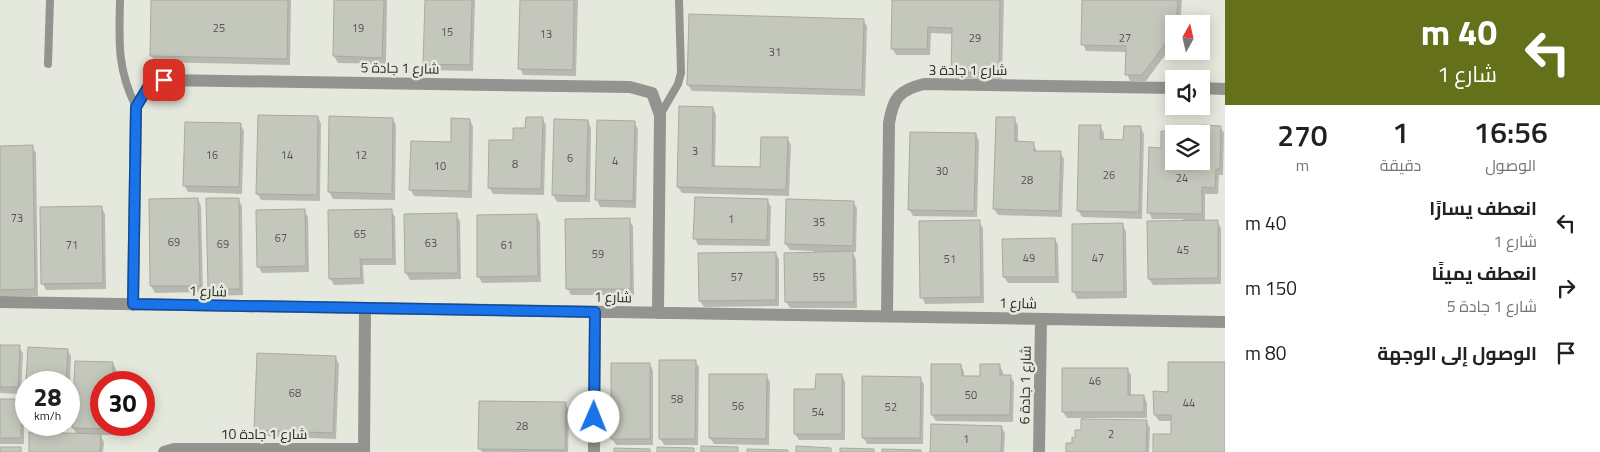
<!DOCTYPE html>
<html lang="ar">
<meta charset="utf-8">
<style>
:root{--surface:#fff;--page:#f2f2f2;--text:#202124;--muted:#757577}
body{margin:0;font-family:"Titillium Web",Cairo,sans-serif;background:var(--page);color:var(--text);direction:rtl;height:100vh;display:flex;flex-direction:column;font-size:19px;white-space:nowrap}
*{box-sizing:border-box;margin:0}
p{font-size:16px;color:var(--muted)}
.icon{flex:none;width:28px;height:28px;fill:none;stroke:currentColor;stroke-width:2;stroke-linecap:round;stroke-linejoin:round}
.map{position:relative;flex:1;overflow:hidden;direction:ltr}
.sheet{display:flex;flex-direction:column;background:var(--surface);width:375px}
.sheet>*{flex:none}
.top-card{background:#65711a;color:#fff;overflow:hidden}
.needle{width:32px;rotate:8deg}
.controls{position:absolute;left:1165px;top:15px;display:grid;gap:10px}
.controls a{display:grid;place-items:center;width:45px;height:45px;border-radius:0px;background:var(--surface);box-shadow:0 2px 12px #0003;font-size:25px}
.speed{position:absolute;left:15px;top:371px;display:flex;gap:10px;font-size:25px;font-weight:700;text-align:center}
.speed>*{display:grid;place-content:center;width:65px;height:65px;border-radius:50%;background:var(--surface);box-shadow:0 2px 12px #0003;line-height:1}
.speed small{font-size:12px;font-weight:400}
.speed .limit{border:8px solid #d22;background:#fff;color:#111}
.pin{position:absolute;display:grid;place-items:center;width:42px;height:42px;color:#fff;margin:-21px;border-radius:10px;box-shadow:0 2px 8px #0006}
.me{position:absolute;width:55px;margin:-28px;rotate:1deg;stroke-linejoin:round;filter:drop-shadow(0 0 4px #0008)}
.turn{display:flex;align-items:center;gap:18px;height:105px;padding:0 20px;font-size:22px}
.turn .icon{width:65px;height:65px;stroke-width:2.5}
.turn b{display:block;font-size:35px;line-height:42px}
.eta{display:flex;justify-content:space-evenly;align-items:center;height:85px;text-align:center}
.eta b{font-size:30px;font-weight:600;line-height:35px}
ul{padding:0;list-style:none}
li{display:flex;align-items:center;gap:15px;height:65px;padding:0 20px}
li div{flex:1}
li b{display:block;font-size:19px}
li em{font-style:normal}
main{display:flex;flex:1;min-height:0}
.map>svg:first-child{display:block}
</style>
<main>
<section class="sheet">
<div class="top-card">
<div class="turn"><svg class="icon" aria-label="left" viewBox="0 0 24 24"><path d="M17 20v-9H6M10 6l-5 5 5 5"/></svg><div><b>40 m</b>شارع 1</div></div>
</div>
<div class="eta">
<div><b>16:56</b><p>الوصول</p></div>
<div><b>1</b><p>دقيقة</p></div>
<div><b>270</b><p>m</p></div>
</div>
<ul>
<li><svg class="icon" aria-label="left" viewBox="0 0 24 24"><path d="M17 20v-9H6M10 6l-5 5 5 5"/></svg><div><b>انعطف يسارًا</b><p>شارع 1</p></div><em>40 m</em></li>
<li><svg class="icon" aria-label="right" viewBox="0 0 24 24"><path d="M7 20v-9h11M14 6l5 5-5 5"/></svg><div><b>انعطف يمينًا</b><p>شارع 1 جادة 5</p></div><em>150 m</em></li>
<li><svg class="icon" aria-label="arrive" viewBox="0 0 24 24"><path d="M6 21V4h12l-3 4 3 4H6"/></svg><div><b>الوصول إلى الوجهة</b></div><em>80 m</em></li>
</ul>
</section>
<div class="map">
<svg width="1225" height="452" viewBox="0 0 1225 452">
<rect width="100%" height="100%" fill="#e5e8dc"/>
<path fill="#0003" fill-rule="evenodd" d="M152,0h139l-1,65 -135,-3 -4,-7z
M335,0h52l-1,64 -48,-1 -4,-7z
M426,0h49l-2,71 -45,-1 -3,-6z
M521,0h57l-2,76 -53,-1 -3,-7z
M893,0h111l-2,79 -46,-1 -4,-7 1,-37 -22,-1 -1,22h-34l-4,-7z
M1084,0h98l-2,24h-6v19l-28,38h-16l-3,-7v-22l-41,-1 -3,-7z
M863,20l4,6 -2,70 -173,-5 -4,-6z
M713,108l3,7 -1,52 46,1 26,-30 4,7 -2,51 -107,-3 -4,-6z
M318,117l3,7 -1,77 -59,-1 -4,-7z
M330,117l63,2 3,6 -1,75 -62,-1 -4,-7z
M542,118l4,7 -2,70 -51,-1 -4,-7 25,-46 13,-12z
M1014,119l4,6v18h15l4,9 23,1 4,6 -2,58 -64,-2 -4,-6z
M470,120l3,7 -1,71 -58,-2 -3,-6z
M555,121h33l3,7 -1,74h-33l-4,-7z
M598,121l36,1 4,7 -2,79 -36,-1 -3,-7z
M240,124l4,7 -2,63 -54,-2 -3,-6z
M1100,126l4,7v8h21l16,-13 3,6 -2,85 -60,-2 -4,-7z
M1220,127l4,6 -1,42h-4l-1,19h-13v28l12,-1 4,7v56l-68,1 -4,-6 34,-57v-3h-31l-3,-7 13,-63 1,-16 39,1zM1174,134h27v27h-27z
M976,134l3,7 -2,76 -64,-1 -4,-7z
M0,147h32l4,6 2,143h-38z
M198,199l3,7 2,86 -48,1 -4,-7 -1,-86z
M208,199h30l4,7 1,89 -30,1 -4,-7z
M767,200l4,7 -1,39 -72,-1 -3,-7z
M853,202l4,6 -1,44h-4l4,7 1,49h-67l-4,-6 -1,-48 29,-1v-2l-24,-1 -4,-6z
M101,207l4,7 1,75 -60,1 -3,-6z
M304,210l4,7 1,55 -47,1 -4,-7z
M391,210l4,7 1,48h-33l1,19 -30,1 -4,-7z
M405,215h51l4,6 1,58 -51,1 -4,-7z
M536,215l4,7 1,60 -59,1 -3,-6z
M629,220l4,6 1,69h-63l-3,-6z
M979,222l4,6 1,75 -59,1 -3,-7z
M1122,224l4,7 1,67 -50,1 -3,-7 -1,-67z
M1055,239l3,6 1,38h-51l-4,-6z
M775,253l4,6v47l-75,1 -4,-6z
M0,346l19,1 4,6 -2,41 -21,-1z
M29,348l38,2 4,6 -2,54v-28h-41z
M335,357l4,7 -3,75 -76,-3 -4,-6z
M695,361l4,6 -1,78h-34l-4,-7z
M76,362l37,1 3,7v12h-15v43h13v10h-14l4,7 -1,10h-73l47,-17 -4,-7z
M1225,363v89h-70l17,-17v-14h-13l-4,-6 15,-22z
M650,364l3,7v74h-37l-4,-6z
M961,365l3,7v5h17l18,-12 4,7v4h7l4,6 -1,40 -77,-1 -4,-6z
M1127,369l4,6v21h13l3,7v15h-63v3h62l4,7 -1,24h-82l15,-21v-13h-15l-4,-6z
M766,375l4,7 -1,63 -55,-1 -4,-6z
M842,375l3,7v58h-46l-4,-6 22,-43z
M920,378l4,6 -1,60h-56l-4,-7z
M0,400h20l4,6v38h-24z
M565,403l4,7 -1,42h-86l-2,-3z
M28,425h40v5l-38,-2z
M1001,427l4,6 -1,19h-73z"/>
<path fill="#c4c7bb" stroke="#a8aa9f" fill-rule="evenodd" d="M151,0h137l-1,59 -137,-3z
M334,0h50l-2,58 -49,-2z
M425,0h47l-2,65 -47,-1z
M520,0h54l-1,70 -55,-1z
M892,0h108l-1,73 -48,-1 1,-44 -24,-1 -1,22h-36z
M1082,0h96l-2,24h-2v8l-32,43h-17l1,-29 -45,-1z
M689,14l175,5 -2,71 -175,-5z
M679,106l34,1 -1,59 48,1 1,-30h27l-2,53 -109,-3z
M258,115l60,1 -1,79 -61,-1z
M329,116l64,2 -1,76 -64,-2z
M526,117h17l-2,72 -53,-1 1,-48h24v-12h12z
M996,117h19v24l19,1v9h27l-2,60 -66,-2z
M451,118l19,1 -1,72 -60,-1 2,-49 40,1z
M554,119l34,1 -2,76 -34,-1z
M597,120l38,1 -2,80 -38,-1z
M185,122l56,1 -2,64 -56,-1z
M1079,125h22l-1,14 23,1 1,-14h17l-2,86 -62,-1z
M1201,125l20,1 -1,43h-4l-1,19 -13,-1v27l-55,-1 2,-66 12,1v-17l40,1zM1174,134h27v27h-27z
M910,132l66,1 -2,78 -66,-1z
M33,145l2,144 -35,1v-144z
M695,197l73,2 -1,41 -74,-1z
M198,198l2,88h-50l-1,-87z
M206,198h33l1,91h-32z
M786,199l68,2 -1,45 -68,-2z
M102,206l1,77 -62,1 -1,-77z
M305,209l1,57 -49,1 -1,-57z
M392,209l1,50h-33l1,19 -32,1 -1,-69z
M457,213l1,60h-53l-1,-59z
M537,214l1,62 -61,1v-62z
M630,218l1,71h-65l-1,-70z
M980,220l1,77 -61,1 -1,-77z
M1218,220v58l-70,1 -1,-58z
M1123,223l1,69h-52v-68z
M1055,238l1,39h-53l-1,-38z
M853,251l1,51h-69l-1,-49z
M776,252v48l-77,1 -1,-48z
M0,345h20l-2,42h-18z
M28,347l40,2 -2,33h-40z
M257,353l79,3 -3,77 -79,-3z
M659,360h37l-1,79h-36z
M75,361l38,1v20h-12v43h10v4l-39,-1z
M1168,362h57v90h-72v-18h18v-19h-17l-1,-24 15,1z
M611,363h39v76h-39z
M931,364h30l1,12h18v-12h20v11h11l-1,40h-79z
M1062,368h66v27h16v17h-82z
M709,374h58l-1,65 -57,-1z
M816,374h26v60h-48v-45h21z
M862,376l59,1 -1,61h-58z
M0,399h21v39h-21z
M479,401l87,1 -1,48 -87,-1z
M1081,419l66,1 -1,32h-80v-9h6v-6l3,1v-8h6z
M931,424l71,2 -1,26h-71z
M29,432l72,2 -1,18h-71z
M701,446l37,1v5h-37z
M796,446l35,2v4h-35z
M0,447h21v5h-21z
M657,447l37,1v4h-37z
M614,448l36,1v3h-36z
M840,448l34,1v3h-34z
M747,449l41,1v2h-41z
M882,449l39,1v2h-39z"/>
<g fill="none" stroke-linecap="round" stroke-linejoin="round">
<path stroke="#93948f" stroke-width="8" d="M120,0c-1,42 -3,69 16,107
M48,64l2,-64
M660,115l18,-31 3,-11 -2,-73"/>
<path stroke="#93948f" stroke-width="12" d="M1201,88l24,1
M0,302l1225,20
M133,305l3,-198 12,-20 16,-7 466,7 22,6 8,22 -2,198
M887,316l2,-193c4,-25 10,-33 35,-39l250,4
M164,452l10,-3h190
M364,452l1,-144
M594,452l1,-140
M1039,452l2,-133"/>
</g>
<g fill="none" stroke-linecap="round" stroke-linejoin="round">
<g stroke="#114b97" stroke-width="12">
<path id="route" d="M164,80l-16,7 -12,20 -3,197 462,8 -1,105"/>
</g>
<use href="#route" stroke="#1a73e8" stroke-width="9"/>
</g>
<g text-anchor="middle" stroke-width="5" stroke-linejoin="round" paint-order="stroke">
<g font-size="11" fill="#52544d">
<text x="219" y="32">25</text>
<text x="358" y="32">19</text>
<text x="447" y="36">15</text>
<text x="546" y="38">13</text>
<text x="975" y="42">29</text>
<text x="1125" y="42">27</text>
<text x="775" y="56">31</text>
<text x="695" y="155">3</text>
<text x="212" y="159">16</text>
<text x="287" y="159">14</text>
<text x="361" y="159">12</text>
<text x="570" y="162">6</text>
<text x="615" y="165">4</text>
<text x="515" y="168">8</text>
<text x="440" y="170">10</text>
<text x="942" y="175">30</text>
<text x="1109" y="179">26</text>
<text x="1182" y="182">24</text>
<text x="1027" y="184">28</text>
<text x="17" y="222">73</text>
<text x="731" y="223">1</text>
<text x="819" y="226">35</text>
<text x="360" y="238">65</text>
<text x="281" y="242">67</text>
<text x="174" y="246">69</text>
<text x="431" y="247">63</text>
<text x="223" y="248">69</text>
<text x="72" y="249">71</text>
<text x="507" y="249">61</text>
<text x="1183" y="254">45</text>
<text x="598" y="258">59</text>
<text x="1029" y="262">49</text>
<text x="1098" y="262">47</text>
<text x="950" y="263">51</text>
<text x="737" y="281">57</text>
<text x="819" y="281">55</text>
<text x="1095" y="385">46</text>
<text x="295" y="397">68</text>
<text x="971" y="399">50</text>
<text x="677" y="403">58</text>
<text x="1189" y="407">44</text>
<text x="738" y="410">56</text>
<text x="891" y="411">52</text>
<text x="818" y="416">54</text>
<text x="522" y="430">28</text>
<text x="1111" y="438">2</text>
<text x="966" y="443">1</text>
</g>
<g font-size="14" fill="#2c2d28" stroke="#e5e8dc">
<text transform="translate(400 68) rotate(1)" y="5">شارع 1 جادة 5</text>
<text x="968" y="75">شارع 1 جادة 3</text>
<text transform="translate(208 291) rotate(1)" y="5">شارع 1</text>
<text transform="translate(613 297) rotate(1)" y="5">شارع 1</text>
<text transform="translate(1018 303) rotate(1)" y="5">شارع 1</text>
<text transform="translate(1025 385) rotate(-89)" y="5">شارع 1 جادة 6</text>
<text x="264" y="439">شارع 1 جادة 10</text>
</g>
</g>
</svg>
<div class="controls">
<a><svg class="needle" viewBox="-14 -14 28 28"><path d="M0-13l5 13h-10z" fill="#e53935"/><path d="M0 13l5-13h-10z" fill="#757577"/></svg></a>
<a><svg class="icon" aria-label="sound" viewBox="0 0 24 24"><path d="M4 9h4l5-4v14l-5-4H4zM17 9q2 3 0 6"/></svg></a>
<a><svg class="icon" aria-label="layers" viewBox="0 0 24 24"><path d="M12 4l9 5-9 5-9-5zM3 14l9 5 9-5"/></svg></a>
</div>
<div class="speed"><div>28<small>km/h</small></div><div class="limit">30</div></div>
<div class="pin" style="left:164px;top:80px;background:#d93025"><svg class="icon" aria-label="arrive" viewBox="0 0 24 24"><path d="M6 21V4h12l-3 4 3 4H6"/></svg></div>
<svg class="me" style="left:594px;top:417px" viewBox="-20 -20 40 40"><circle r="19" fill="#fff"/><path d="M0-13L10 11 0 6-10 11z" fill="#1a73e8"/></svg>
</div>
</main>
